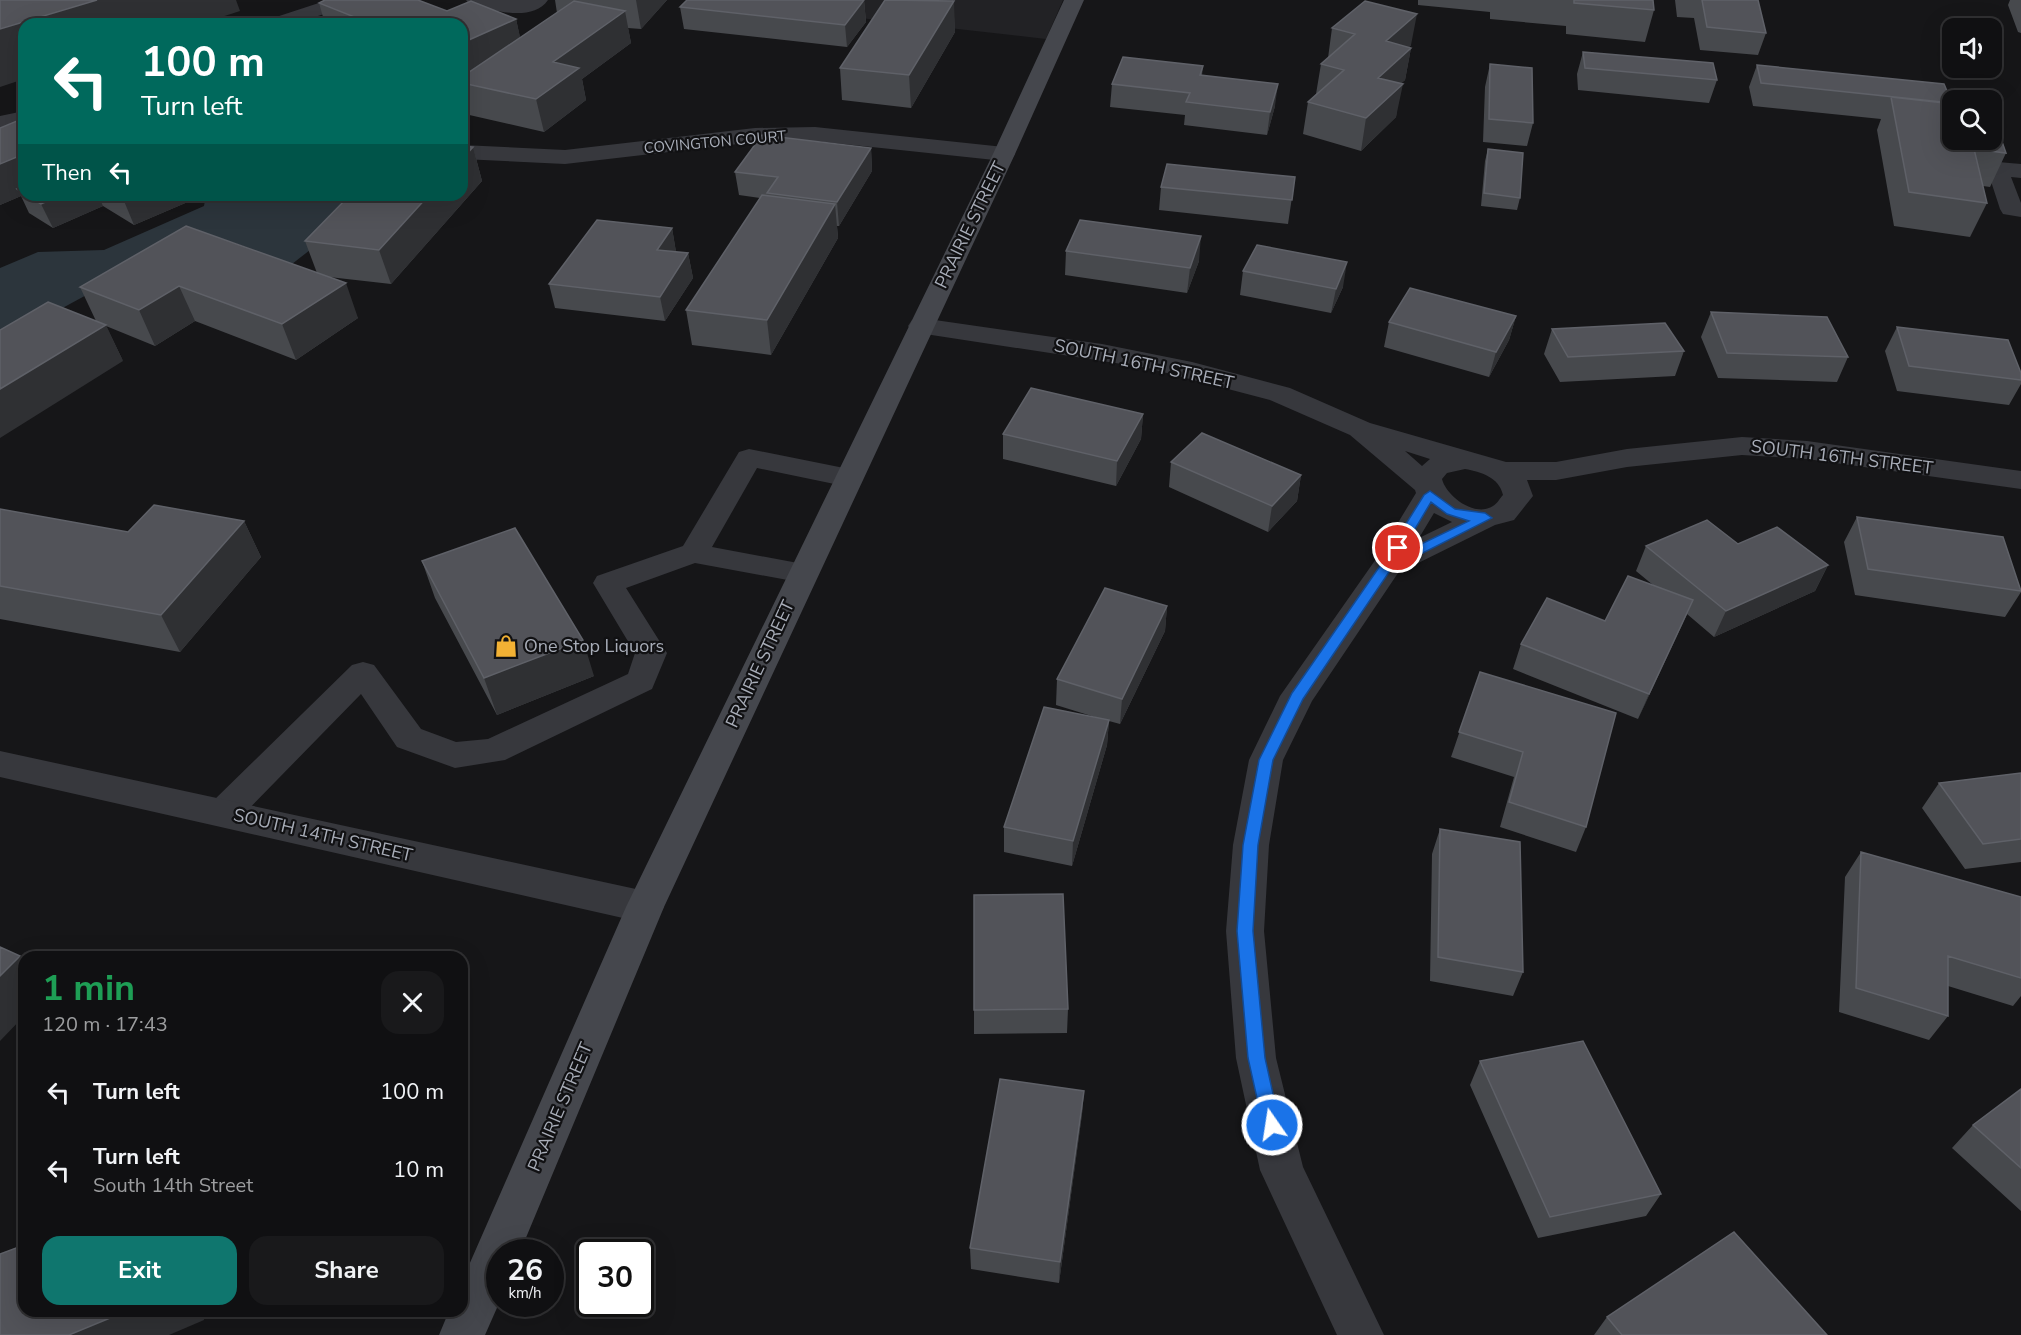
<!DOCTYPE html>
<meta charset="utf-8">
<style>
:root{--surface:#101012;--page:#19191b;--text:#f1f3f6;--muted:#9c9d9f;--line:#303032;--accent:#0f766e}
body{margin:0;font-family:"Nunito Sans",sans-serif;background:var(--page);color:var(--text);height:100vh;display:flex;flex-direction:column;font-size:22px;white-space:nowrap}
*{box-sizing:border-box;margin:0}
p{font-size:20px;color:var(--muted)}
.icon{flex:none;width:33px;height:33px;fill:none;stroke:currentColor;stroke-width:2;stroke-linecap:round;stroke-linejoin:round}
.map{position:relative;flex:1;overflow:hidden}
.details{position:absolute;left:18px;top:951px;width:450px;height:366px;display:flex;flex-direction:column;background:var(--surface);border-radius:18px;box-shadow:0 6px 24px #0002,0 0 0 2px var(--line)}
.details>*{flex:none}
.banner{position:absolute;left:18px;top:18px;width:450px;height:183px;border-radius:18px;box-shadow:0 6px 24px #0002,0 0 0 2px var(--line);background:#00695c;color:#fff;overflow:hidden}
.fabs{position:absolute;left:1942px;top:18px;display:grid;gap:12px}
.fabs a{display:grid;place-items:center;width:60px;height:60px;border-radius:12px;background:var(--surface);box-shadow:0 6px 24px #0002,0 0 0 2px var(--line);font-size:30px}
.speed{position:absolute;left:486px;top:1239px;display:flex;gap:12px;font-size:30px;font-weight:700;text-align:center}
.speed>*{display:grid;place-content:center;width:78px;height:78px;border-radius:50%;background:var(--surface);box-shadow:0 6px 24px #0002,0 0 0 2px var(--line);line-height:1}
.speed small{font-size:15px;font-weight:400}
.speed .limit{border:3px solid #111;border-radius:9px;background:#fff;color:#111}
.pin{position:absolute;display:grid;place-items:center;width:51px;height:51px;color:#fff;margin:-26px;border:3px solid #fff;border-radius:50%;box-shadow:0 2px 6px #0007}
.me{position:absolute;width:66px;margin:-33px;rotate:347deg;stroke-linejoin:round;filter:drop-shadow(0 0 4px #0008)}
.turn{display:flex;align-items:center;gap:21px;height:126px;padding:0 24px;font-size:27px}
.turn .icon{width:78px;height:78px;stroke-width:2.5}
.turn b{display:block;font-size:42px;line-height:51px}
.then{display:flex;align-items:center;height:57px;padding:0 24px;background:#0003;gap:12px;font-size:22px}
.round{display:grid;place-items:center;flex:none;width:63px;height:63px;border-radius:18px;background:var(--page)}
.head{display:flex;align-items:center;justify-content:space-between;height:102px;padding:0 24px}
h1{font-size:36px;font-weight:700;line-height:45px;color:#1e9e55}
.primary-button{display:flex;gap:12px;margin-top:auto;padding:12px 24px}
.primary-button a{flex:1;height:69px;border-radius:18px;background:var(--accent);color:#fff;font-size:24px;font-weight:700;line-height:69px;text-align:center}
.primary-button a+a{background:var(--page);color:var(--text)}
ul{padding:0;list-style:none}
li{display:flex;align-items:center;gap:18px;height:78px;padding:0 24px}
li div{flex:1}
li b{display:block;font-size:22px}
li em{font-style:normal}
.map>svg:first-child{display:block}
</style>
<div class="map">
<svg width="2021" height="1335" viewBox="0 0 2021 1335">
<rect width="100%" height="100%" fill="#161618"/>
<path fill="#222225" d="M701,0h362l-17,39z"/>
<path fill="#2c353c" d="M206,195h153l-49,55 -18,14c-27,-5 -49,-23 -77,-25 -10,0 -22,3 -33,4l-182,99v-74l38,-16 66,-2 100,-44z"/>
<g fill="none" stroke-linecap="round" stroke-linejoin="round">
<path fill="#37383d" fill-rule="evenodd" d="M1998,162l23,2v14l-10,-1 10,26v14l-18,-3 -3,-5 -13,-40 3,-5z
M749,449l100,20 10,3 4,6 -4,6 -10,3 -92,-19 -45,79 102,19 5,7 -5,7 -10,3 -109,-20 -69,25 41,65 -15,36 -147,71 -50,8 -58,-21 -36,-53 -126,129 -12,3 -12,-3 -5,-10 5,-10 141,-138 11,-3 11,3 47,64 35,13 32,-3 140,-65 7,-21 -42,-70 4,-7 86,-30 56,-94z"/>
<path fill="#37383d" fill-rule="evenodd" d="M328,0h29l-3,4 -60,20h-30l3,-4z
M466,0h82c-16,23 -56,10 -79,4z
M24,111v14l-24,5v-14z
M815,127l189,20 8,2 3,5 -3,5 -8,2 -189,-20 -60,1 -190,22 -103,-5v-14l103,5 190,-22z
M921,318l181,26 90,18 98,26 80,35 136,39h50l71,-13 115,-12 65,4 214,30v18l-214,-30 -65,-4 -115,12 -71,13h-29l6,16 -19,24 -19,5 -97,48 -86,128 -29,59 -14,85 -5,86 12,127 27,109 81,168h-47l-77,-165 -24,-112 -10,-127 7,-86 16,-85 31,-64 96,-137 40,-66 -1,-3 -65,-55 -80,-35 -122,-32 -236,-36 -4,-6 4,-6zM1405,451l25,8 -8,7zM1465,469c16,3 34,8 38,26 -3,3 -6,9 -10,11 -18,12 -47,-10 -51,-27l5,-6zM1434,513l18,9 -33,16z
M0,751l645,140 13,5 6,11 -6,11 -13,5 -645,-146z"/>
<path fill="#45474d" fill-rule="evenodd" d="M1064,0h20l-69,154 -351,753 -144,345h-20v49l-15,34h-46l10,-24h13v-30l164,-374 367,-753z"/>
</g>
<path fill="#47494d" d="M555,0h112l-26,29 -13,-1 3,15 -49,36 4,21 -42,32 -79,-18 -3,-10v-80h-137l-6,-21 128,8 69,8 4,19 37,-25z
M864,0l2,22 -19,25 -163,-18 -4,-22z
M953,0l2,32 -44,76 -69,-8 -2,-32z
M1418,0h235l1,10 -9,32 -79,-8v-8l-76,-7v-7l-72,-7z
M1675,0h78l13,33 -8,22 -58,-5 -6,-32 -17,-1z
M2010,0h11v33l-3,-1 -10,-27z
M1332,28l79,17 -2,2 2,1 -6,32 -5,4 -4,33 -35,34 -58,-17 5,-32 8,-8 5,-30 7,-6z
M1583,52l134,28 -8,23 -131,-13 -1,-16z
M1490,64l43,59 -6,23 -44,-4 2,-55z
M1757,65l195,38 -1,1 55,49 -16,34 -7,-1 4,17 -17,34 -76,-11 -17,-96 4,-11 -128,-13 -4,-19z
M1203,66l-1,9 73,31 -8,29 -83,-10 1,-10 -75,-8 2,-23z
M24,118v77h163l3,6 -56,24 -31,-19 -50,22 -24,-15 -8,-17 -21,9v-77z
M473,147l9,34 -91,103 -62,-7 29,41 -62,42 -101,-39 -40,25 -49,-20 17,35 -27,-40 -16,-34 237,-14 -12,-32z
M871,148l1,23 -33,55h-2l1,12 -67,117 -79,-10 -6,-35 74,-112 -21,-3 -4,-23z
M1488,149l32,49 -3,12 -36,-4 4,-45z
M1295,177l-7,47 -129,-14 2,-23z
M672,228l4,24 12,1 5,25 -28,43 -110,-13 -6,-24z
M1066,251l133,10 -12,32 -122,-18z
M1243,271l100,16 -12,26 -91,-18z
M1711,312l137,45 -11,25 -119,-4 -17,-41z
M1516,316l-7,24 -20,37 -105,-30 5,-25z
M1897,327l124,46v11l-12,21 -112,-14 -12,-40z
M1552,329l132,22 -9,25 -115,6 -16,-28z
M1143,414l-2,25 -25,47 -113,-27v-25z
M1171,462l130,13 -4,26 -29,31 -99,-45z
M0,509l128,23 116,-11 17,36 -81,95 -180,-33z
M1857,517l164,73v2l-16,25 -150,-22 -11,-53z
M1738,544l90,21 -13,26 -101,46 -27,-23 -49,105 -125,-50 8,-25 84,-23 48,-36 -17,-14 10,-25z
M422,561l172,115 -97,39 -62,-117z
M1167,606l-2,25 -45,93 -11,-3 -2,24 -35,121 -68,-14v-25l94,-109 -42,-13 1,-26z
M1480,672l106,155 -10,25 -76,-25 14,-50 -63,-20z
M2021,773v89l-56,7 -43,-61 17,-25z
M1440,829l83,143 -10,24 -83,-15 2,-127z
M1861,852l160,45v99l-8,10 -65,-20v30l-19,24 -90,-28 6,-135z
M1068,1009l-1,24 -93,1v-24z
M1480,1061l181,133 -15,22 -108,22 -68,-153z
M2021,1089v122l-69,-63 21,-23z
M1084,1091l-2,23 -23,169 -88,-14 -1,-21z
M1607,1317l220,18h-233z"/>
<path fill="#2f3033" d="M97,0h139l4,11 -40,13h-176v55l-24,8v-58z
M636,0h31l-26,29z
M864,0l2,22 -19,25 -2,-22z
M954,1l1,31 -44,76 -2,-33z
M625,11l6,32 -49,36 4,21 -42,32 -8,-33 17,-37z
M1417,14l-6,31 -31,28 6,-32z
M516,19l7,31 -61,29v-36z
M1411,48l-6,32 -33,30 6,-32z
M1278,84l-3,22 -8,29 3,-23z
M1403,84l-7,33 -35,34 5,-33z
M473,147l9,34 -91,103 -12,-34 50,-55h33v-36z
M871,148l1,23 -33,55 -2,-24z
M24,154v40l-7,-5 4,7 -21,9v-41z
M62,195h36l5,11 -50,22 -12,-24z
M138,195h49l3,6 -56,24 -10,-24z
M835,204l3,34 -67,117 -4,-35z
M672,228l4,24 -19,-2z
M1201,236l-2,25 -12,32 3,-25z
M688,253l5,25 -28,43 -5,-24z
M1347,262l-4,25 -12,26 5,-24z
M346,283l12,35 -62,42 -14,-36z
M179,286l16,35 -40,25 -16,-36z
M1516,316l-7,24 -20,37 7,-25z
M106,325l17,36 -123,77v-49z
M1143,414l-2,25 -25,47 1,-25z
M1301,475l-4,26 -29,31 4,-26z
M244,521l17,36 -81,95 -19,-37z
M1828,565l-13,26 -101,46 12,-26z
M1693,600l-11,25 -44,94 11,-25z
M1167,606l-2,25 -45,93 2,-25z
M583,640l11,36 -97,39 -13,-37z
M1109,720l-2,25 -35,121 1,-25z
M20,956l4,4v56l-24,25v-65z
M1084,1091l-2,23 -23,169 1,-21z
M127,1311h76l1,9 -35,15h-100z"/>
<path fill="#525359" stroke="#5f6168" stroke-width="1.5" d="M0,0h97l-97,29z
M325,0h93l29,11 24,-10 45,18 -54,24v-19h-90l-53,-21z
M687,0h177l-19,25 -165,-18z
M885,0l69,1 -45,74 -69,-7z
M1574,0h79l1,10 -80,-7z
M1702,0h56l8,33 -59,-6z
M574,1l51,10 -72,51 26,6 -43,31 -74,-16v-6z
M1365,1l52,13 -31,27 25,7 -33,30 25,6 -37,34 -58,-16 36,-32 -23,-6 34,-30 -23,-6z
M1583,52l130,11 4,17 -132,-12z
M1123,57l80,9 -3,9 78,9 -8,28 -84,-10 4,-9 -78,-9z
M1490,64l42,4 1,55 -44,-4z
M1757,65l187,19 8,19 -191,-20z
M1891,97l62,7v36h39v-27l14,40 -32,-4 13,54 -78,-11z
M24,118v36l-24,10v-36z
M762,135l109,13 -34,54 -70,-9 11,-16 -43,-5z
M462,146l11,1 -11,12z
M1488,149l35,4 -3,45 -36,-5z
M1167,164l128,13 -3,23 -131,-13z
M24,186v8l-7,-5z
M26,195h36l-21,9z
M114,195h24l-14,6z
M350,195h79l-50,55 -74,-9z
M762,195l73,9 -68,116 -81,-10z
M597,220l75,8 -15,22 31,3 -28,44 -111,-13z
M1080,220l121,16 -11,32 -124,-17z
M186,226l160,57 -64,41 -103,-38 -40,24 -59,-23z
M1257,245l90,17 -11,27 -93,-18z
M1410,288l106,28 -20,36 -107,-30z
M48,302l58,23 -106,64v-59z
M1711,312l116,5 21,40 -121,-4z
M1665,323l19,28 -116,6 -16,-28z
M1897,327l111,13 13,33v7l-112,-14z
M1031,388l112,26 -26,47 -114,-27z
M1202,433l99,42 -29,31 -101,-44z
M154,505l90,16 -83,94 -161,-29v-77l128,23z
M1857,517l146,20 18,54 -153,-22z
M1707,520l31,24 39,-17 51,38 -102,46 -80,-65z
M515,528l68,112 -99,38 -62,-117z
M1628,576l65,24 -44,94 -128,-50 26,-46 58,23z
M1105,588l62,18 -45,93 -65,-20z
M1480,672l136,41 -30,114 -77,-25 14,-50 -64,-20z
M1044,707l65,13 -36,121 -69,-14z
M2021,773v66l-38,5 -44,-61z
M1440,829l80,13 3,130 -85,-15z
M1861,852l160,45v81l-73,-22v60l-92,-28z
M1063,894l5,115 -94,1v-115z
M0,947l20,9 -20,20z
M1583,1041l78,153 -111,23 -70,-156z
M1000,1079l84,12 -24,171 -90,-14z
M2021,1089v79l-48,-43z
M1734,1232l93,103h-205l-15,-18z
M24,1245v66h103l-58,24h-69v-81z"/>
<path fill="#1a73e8" stroke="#114b97" stroke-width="1.5" d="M1430,491l25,18 30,4 7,5 -101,51 -88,130 -30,61 -15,85 -5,86 12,127 15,67 -2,6 -6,2 -6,-2 -3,-6 -15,-67 -11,-127 6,-86 16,-85 33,-67 90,-130 87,-42 -22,-7 -16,-12 -29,49h-9l-2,-3 33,-53z"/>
<defs>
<g id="shop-bare" transform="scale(1.8)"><path d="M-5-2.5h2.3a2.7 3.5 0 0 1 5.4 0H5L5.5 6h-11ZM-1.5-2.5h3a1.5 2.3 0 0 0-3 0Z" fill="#f2b134" stroke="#111113" stroke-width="2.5" paint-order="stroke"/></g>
</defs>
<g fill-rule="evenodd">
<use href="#shop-bare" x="506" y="646"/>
</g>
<g text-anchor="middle" stroke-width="4.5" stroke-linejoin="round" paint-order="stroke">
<g font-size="15" fill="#a8adb8" stroke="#111113">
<text transform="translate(715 142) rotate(-5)" y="5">COVINGTON COURT</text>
</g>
<g font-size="18" fill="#a8adb8" stroke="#111113">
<text transform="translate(970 225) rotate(-64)" y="6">PRAIRIE STREET</text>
<text transform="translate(1144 364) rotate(12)" y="6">SOUTH 16TH STREET</text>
<text transform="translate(1842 457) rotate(7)" y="6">SOUTH 16TH STREET</text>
<text transform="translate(760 664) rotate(-65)" y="6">PRAIRIE STREET</text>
<text transform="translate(323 835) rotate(13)" y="6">SOUTH 14TH STREET</text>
<text transform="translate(560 1107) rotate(-67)" y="6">PRAIRIE STREET</text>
</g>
<g font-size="18" fill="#a8adb8" stroke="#111113" text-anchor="start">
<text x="524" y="652">One Stop Liquors</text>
</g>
</g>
</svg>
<div class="fabs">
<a><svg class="icon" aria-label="sound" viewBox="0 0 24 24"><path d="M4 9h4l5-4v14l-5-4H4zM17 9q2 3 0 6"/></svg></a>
<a><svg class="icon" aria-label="search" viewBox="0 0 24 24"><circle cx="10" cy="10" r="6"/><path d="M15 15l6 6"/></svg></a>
</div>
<div class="speed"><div>26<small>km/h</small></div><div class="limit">30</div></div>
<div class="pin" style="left:1398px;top:548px;background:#d93025"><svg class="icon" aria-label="arrive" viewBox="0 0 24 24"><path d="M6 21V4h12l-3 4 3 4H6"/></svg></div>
<svg class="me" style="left:1272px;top:1125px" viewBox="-20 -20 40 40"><circle r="17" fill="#1a73e8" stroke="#fff" stroke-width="3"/><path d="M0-11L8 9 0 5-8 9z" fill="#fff"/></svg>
<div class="banner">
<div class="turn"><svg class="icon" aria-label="left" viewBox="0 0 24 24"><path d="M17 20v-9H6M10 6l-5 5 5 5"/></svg><div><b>100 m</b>Turn left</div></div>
<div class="then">Then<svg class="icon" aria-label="left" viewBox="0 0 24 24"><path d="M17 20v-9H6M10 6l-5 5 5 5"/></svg></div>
</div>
<section class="details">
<div class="head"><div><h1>1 min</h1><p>120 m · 17:43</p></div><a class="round"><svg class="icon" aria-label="close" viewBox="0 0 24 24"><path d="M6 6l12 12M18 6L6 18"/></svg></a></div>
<ul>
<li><svg class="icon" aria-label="left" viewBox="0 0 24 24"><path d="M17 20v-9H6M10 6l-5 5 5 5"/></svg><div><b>Turn left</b></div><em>100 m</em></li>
<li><svg class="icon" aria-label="left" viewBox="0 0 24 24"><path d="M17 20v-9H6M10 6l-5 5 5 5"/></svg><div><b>Turn left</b><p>South 14th Street</p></div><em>10 m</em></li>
</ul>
<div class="primary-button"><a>Exit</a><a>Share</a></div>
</section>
</div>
